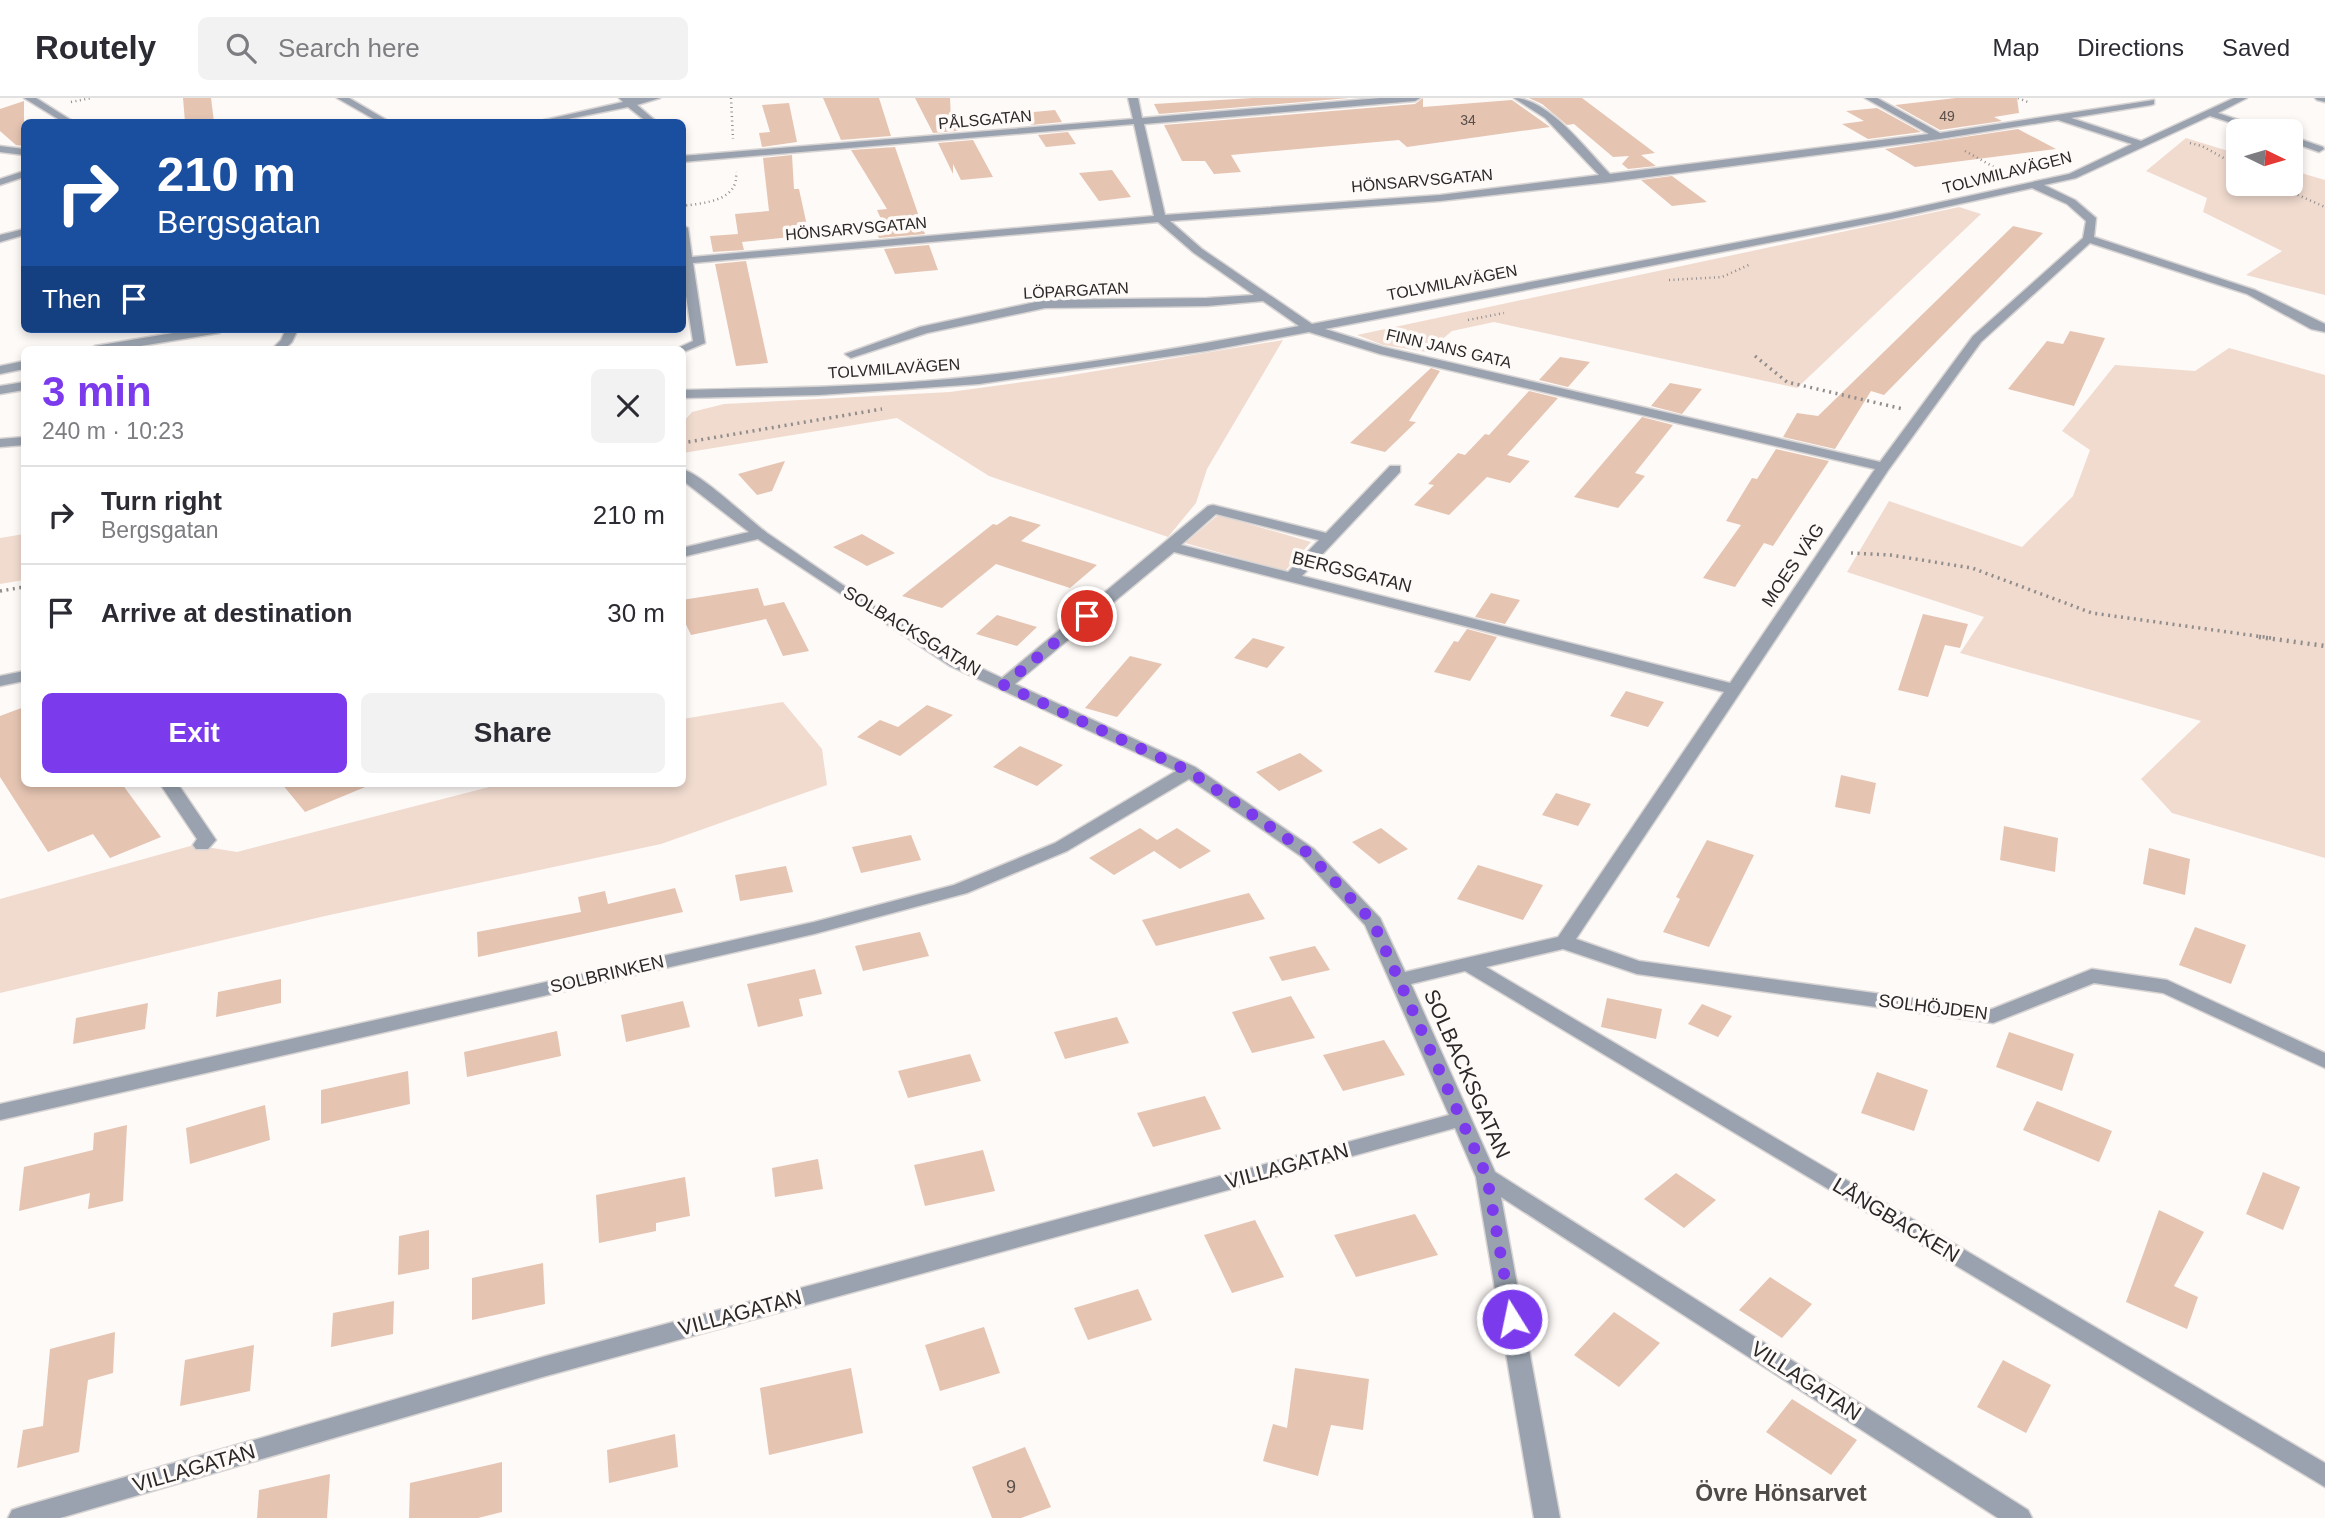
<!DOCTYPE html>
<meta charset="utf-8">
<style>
:root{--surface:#fff;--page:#f2f2f3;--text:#2b2b33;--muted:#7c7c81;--line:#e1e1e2;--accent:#7c3aed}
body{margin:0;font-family:Helvetica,sans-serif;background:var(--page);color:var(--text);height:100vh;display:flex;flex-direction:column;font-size:26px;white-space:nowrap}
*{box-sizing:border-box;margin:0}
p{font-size:23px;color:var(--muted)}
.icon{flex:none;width:38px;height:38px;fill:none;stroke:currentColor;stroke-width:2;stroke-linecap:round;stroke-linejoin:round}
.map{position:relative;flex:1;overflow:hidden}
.side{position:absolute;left:21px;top:248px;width:665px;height:441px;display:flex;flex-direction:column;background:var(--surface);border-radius:10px;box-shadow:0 4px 10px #0003}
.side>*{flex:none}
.hud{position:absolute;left:21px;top:21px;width:665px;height:214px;border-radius:10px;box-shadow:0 4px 10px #0003;background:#1a4fa0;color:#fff;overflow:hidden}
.needle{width:46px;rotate:95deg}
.buttons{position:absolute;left:2226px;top:21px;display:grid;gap:14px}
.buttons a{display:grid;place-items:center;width:77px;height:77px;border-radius:10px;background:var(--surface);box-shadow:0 4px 10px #0003;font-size:35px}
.pin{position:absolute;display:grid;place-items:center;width:60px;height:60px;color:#fff;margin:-30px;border:4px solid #fff;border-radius:50%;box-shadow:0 2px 7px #0007}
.me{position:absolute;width:77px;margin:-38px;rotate:350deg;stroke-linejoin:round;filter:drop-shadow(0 0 5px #0008)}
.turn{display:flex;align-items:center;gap:24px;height:147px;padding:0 21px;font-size:32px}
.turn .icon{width:91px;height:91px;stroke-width:2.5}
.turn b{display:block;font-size:49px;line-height:60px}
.then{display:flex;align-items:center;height:66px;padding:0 21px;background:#0003;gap:14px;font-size:26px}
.round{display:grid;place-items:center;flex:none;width:74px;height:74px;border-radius:10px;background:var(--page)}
.headline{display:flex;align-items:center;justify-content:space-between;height:119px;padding:0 21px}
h1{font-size:42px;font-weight:700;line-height:52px;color:var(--accent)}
.button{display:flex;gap:14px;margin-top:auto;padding:14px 21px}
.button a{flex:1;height:80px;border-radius:10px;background:var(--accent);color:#fff;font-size:28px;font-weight:700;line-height:80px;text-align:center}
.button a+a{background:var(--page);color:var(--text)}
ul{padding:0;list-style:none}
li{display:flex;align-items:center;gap:21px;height:98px;padding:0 21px;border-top:2px solid var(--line)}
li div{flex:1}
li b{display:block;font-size:26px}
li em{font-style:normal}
header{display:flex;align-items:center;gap:42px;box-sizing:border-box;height:98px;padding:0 35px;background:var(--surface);border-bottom:2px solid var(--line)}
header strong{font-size:33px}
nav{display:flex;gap:38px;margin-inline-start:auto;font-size:24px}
.search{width:490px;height:63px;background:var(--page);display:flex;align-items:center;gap:18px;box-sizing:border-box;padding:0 24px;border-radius:10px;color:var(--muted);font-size:26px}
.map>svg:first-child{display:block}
</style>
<header>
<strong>Routely</strong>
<div class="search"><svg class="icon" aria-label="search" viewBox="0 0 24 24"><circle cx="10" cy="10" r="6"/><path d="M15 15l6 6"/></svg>Search here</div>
<nav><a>Map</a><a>Directions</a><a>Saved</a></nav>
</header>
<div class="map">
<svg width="2325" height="1420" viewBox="0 0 2325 1420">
<rect width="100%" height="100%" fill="#fefaf8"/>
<path fill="#f1dbcf" d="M2186,40l52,16v30h53v-14l34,10v115l-79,-20 36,-24 -79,-39 4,-14 -61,-27z
M1959,109l22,7 -184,174 -303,-66 -42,9 -25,21 -44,-7 -26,-10z
M1283,242l-76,129 -11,34 -28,34 -179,-61 -92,-58 -214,35v-31l9,-10 32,-8 226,-12 110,-15z
M2229,250l96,27v483l-153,-45 -31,-34 60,-58 -241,-68 24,-36 -137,-45 42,-71 133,46 51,-51 17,-46 -28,-19 53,-66 80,6z
M1218,417l93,27 -26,29 -100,-28z
M24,436v46l-24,4v-46z
M783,604l39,47 5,36 -166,59 -336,72 -325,77v-94l194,-54 43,7 264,-68h181l1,-65z"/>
<path fill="#e5c4b2" d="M183,0h28l3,24h-29z
M823,0h56l12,38 -50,4z
M915,0h35l1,23 11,-1 5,10 -34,3z
M1253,0h96l-190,16 -5,-10z
M1423,0v9l89,-7 38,27 -143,20 -8,-7 -168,15 10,17 -27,2 -9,-13h-23l-18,-36 251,-21z
M1529,0h53l73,55 -14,2 15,11 -28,3 -6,-5 7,-8 -16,1 -39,-33 -7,1 -25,-21z
M1956,0h61l2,15 -25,4 8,4 -62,9 -45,-25z
M24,3v45l-8,-1 -16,-14v-22z
M789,5l8,39 -35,5 -3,-14 11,-1 -8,-27z
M1877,10l44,24 -53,7 -26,-15 22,-3 -18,-10z
M1055,12l7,12 -31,3 -8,-12z
M2018,31l38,20 -141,18 -30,-18z
M1068,34l8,12 -30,3 -8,-12z
M973,42l20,37 -32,3 -8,-16v10l-15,-31z
M895,49l30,87 -46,4 -8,-18 10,-1 -4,-9 10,-1 -36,-59z
M792,57l2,34h5l10,46 -67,7 2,8 -31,2 -3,-16 28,-2 -3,-20 34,-3 -6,-53z
M1112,72l19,27 -32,4 -20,-28z
M1672,78l35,26 -35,4 -31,-26z
M2013,128l30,7 -159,162 -13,-4 -36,58 -52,-12 14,-24 21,3z
M929,147l9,25 -43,4 -11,-25z
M746,163l22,102 -32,3 -21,-102z
M2070,233l35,7 -31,68 -66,-17 39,-48 16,3z
M1560,259l30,5 -22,25 -29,-7z
M1431,270l9,3 -31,50 7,1 -31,30 -35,-9z
M1670,285l32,6 -20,25 -31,-8z
M1529,293l29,7 -51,57 23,6 -20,22 -23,-6 -38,38 -35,-10 20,-20 -6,-1 30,-31 7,2 20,-21 4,1z
M1642,319l31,8 -38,48 10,3 -27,32 -44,-11z
M1776,351l53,12 -56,85 -9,-3 -29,44 -32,-9 38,-53 -15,-4 26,-43 5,1z
M785,363l-13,30 -15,4 -19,-21z
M1010,418l31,9 -20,16 76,24 -27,23 -74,-24 -54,44 -40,-12 91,-72 4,1z
M862,436l33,19 -28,13 -34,-19z
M758,490l6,18 20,-4 25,49 -26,5 -17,-37 -75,16 -9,-19v-16z
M1491,495l29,7 -15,24 -30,-7z
M1923,516l45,10 -8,24 -15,-3 -17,52 -30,-7z
M997,517l40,12 -20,19 -41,-12z
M1467,531l30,8 -27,44 -36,-9 20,-31 4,1z
M1253,540l32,9 -18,21 -33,-10z
M1130,558l32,8 -45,53 -32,-9z
M1626,593l38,11 -16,25 -38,-11z
M927,607l26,10 -53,41 -43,-19 23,-17 18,7z
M24,609v77h98l39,53 -51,21 -17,-24 -45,18 -48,-75v-61z
M1020,648l43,19 -26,21 -44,-19z
M1300,655l23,18 -44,20 -23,-19z
M1841,677l35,8 -6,31 -35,-7z
M282,686h88v1l-65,27z
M1556,695l35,11 -13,22 -36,-11z
M2004,728l54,12 -3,34 -55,-12z
M1140,730l17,12 20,-12 34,23 -31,18 -26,-18 -40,24 -25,-17z
M1381,730l27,21 -29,15 -27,-22z
M911,737l10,25 -60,13 -9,-26z
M1707,742l47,15 -45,92 -46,-15 17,-33 -4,-2z
M2149,750l41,11 -5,36 -42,-11z
M1478,767l65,20 -20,35 -66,-21z
M786,768l7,26 -53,9 -5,-26z
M675,790l8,24 -205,45 -1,-25 104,-20 -3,-15 27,-6 3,13z
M1249,795l16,26 -109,27 -14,-26z
M2195,829l51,18 -15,39 -52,-19z
M920,834l9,24 -66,15 -8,-25z
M1315,848l15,24 -48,11 -13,-24z
M815,871l7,25 -23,5 4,17 -45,11 -11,-43z
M281,881v24l-65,14 2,-25z
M1291,898l24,42 -63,15 -20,-41z
M1607,900l55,11 -6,30 -55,-12z
M683,903l7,26 -64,15 -5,-27z
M148,905l-3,26 -72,15 3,-26z
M1702,906l30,12 -14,21 -30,-13z
M1117,919l12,26 -64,16 -11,-27z
M557,933l4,25 -94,21 -3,-25z
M2009,934l65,22 -12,37 -66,-24z
M1384,942l21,35 -62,16 -20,-36z
M970,956l11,27 -73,17 -10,-27z
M408,973l2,33 -89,20v-34z
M1877,974l51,18 -14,41 -53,-18z
M1205,998l16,33 -68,18 -16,-34z
M2037,1003l75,30 -13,31 -76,-32z
M265,1007l5,35 -80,24 -4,-36z
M127,1027l-4,76 -35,8 2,-16 -71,18 5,-44 69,-17 1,-17z
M983,1052l12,41 -70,15 -11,-41z
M818,1061l5,30 -48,8 -3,-29z
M2263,1074l37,15 -17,43 -37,-16z
M1676,1075l40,27 -32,28 -40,-29z
M685,1079l5,39 -34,7v8l-57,12 -3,-48z
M2159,1112l45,22 -30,54 24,11 -11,32 -61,-27z
M1415,1116l23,41 -82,22 -22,-42z
M1255,1122l29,57 -52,16 -28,-58z
M429,1132v39l-31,6 1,-39z
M543,1165l2,41 -73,16v-42z
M1770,1179l42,27 -30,34 -43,-28z
M1138,1191l14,31 -64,20 -14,-32z
M394,1203l-1,33 -62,13 2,-34z
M1614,1214l46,31 -41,44 -45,-32z
M984,1229l16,46 -60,18 -15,-46z
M115,1234l-2,41 -25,7 -9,72 -62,16 6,-38 20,-4 7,-77z
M254,1247l-4,46 -70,15 5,-46z
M2003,1262l48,25 -25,48 -49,-26z
M851,1270l12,65 -94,22 -9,-67z
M1295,1270l74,11 -6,51 -32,-5 -13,51 -55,-15 10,-37 14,4z
M1792,1301l65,41 -26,35 -65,-43z
M675,1336l3,33 -69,16 -2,-33z
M1025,1349l26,60 -30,11h-29l-20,-51z
M502,1364v50l-24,6h-69l1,-35z
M330,1376l-3,44h-70l2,-28z"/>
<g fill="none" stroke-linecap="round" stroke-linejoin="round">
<g stroke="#d8d4d3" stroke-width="3">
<path id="minor" d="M24,0h12l38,24h-11z
M337,0h12l41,24h-11z
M619,0h41l-23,7 20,17h-10l-19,-15 -75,15h-17l87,-20z
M1128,0h10l4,20 238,-20h40l-5,3 -271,23 21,91 275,-20 159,-20 -54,-57 -31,-20c34,0 73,52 96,76l319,-40 -64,-36h12l63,35 214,-33v4l-3,1 -80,13 70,23 93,-43h13l-29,15 53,18h-14l-47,-15 -134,62 -32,7 31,15 21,18 -2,19 161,53 70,34v8l-14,-3 -64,-35 -157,-51 -109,99 -92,127 -313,470 63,22 353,48 100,-40 75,11 158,73v15l-162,-75 -69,-10 -101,40 -356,-49 -74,-25 -77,18 839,496v24l-860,-516 -54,13 84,188 533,338 4,8h-34l-497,-321 59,321h-26l-58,-341 -21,-49 -909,248 -486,142h-52l4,-8 9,-3 525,-151 903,-241 -84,-190 -63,-68 -113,-78 -122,72 -100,42 -153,41 -814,186v-16l814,-182 140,-37 101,-42 121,-72 -226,-105 -192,-127 -76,18v-9l67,-16 -67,-52v-11c21,6 65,49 85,64 76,52 152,107 235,145l206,-172 5,-1 113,28 64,-67h10v6l-98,104 428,107 145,-214 -495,-115 -71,-22 -103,19 -227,33 -160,11 -137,3v-8c99,-2 199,-3 297,-14 108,-12 215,-30 320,-50l-36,-25 -56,5 -162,2 -118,25 -76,25 -6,-4 75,-27 125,-27 162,-2 47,-3 -60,-42 -36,-31 -465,41 12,80 -19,8 -6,-4 13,-6 -11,-71v-45l6,3 4,29 462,-41 -20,-92 -452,38v-6l451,-37zM2058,22l74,24 -63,30 -178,39 -579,111 -110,-75 -32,-28 270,-20 169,-19 330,-43zM2032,90l35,16 19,17 -3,17 -110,98 -93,126 -497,-115 -58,-18 566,-110zM1216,416l103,26 -31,32 -107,-27zM1174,454l550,140 -166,245 -153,35 -25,-54 -66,-69 -119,-82 -180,-83z
M2315,0h10v4l-8,-2z
M2291,38l32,11 1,2 -5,3 -28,-10z
M0,48l24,3v6l-24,-3z
M24,73v6l-24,8v-6z
M24,131v6l-24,7v-7z
M197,231h28l-6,4 -102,17h-28l6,-4z
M286,231h12l-6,13 -8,8h-13l10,-10z
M24,263v8l-24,5v-8z
M24,284v8l-24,4v-8z
M24,339v8l-24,2v-8z
M24,573v10l-24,5v-10z
M160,686h18l38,56 -8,9h-12l-3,-4 4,-6z"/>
</g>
<path stroke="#908d8c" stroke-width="2.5" stroke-dasharray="1 3.5" stroke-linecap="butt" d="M731,0l2,41
M2018,0l12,5
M71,4l20,-4
M2190,45l12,3 36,20
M1965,53l38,21
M2273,86l52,23
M682,108c23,-3 57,-5 54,-34
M1669,182l53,-3 29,-13
M1468,222l36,-7"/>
<path stroke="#908d8c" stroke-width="3.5" stroke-dasharray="2 4.5" stroke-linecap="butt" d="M1755,258l32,26 116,27
M682,345l200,-34
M1851,455l39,2 82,13 120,45 179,25
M0,493l24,-4"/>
<path stroke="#908d8c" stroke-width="4.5" stroke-dasharray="2 5" stroke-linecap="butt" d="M2259,539l66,9"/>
<use href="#minor" fill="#99a2ae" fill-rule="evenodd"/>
</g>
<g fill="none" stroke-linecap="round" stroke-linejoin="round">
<path stroke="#7c3aed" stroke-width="12" stroke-dasharray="0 21.6" d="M1087,518l-83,69 185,86 119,82 65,69 114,255 25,142"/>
</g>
<g text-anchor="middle" stroke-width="7" stroke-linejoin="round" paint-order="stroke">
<g font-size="14" fill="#594f4a">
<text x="1947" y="23">49</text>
<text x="1468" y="27">34</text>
</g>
<g font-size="16" fill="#2a2828" stroke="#fefaf8">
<text transform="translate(985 21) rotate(-5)" y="6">PÅLSGATAN</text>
<text transform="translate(2007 74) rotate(-14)" y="6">TOLVMILAVÄGEN</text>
<text transform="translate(1422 82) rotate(-5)" y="6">HÖNSARVSGATAN</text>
<text transform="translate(856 130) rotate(-5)" y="6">HÖNSARVSGATAN</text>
<text transform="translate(1452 184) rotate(-11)" y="6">TOLVMILAVÄGEN</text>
<text transform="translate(1076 192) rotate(-3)" y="6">LÖPARGATAN</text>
<text transform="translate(1449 250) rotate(13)" y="6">FINN JANS GATA</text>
<text transform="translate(894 270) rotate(-4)" y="6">TOLVMILAVÄGEN</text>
</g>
<g font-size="18" fill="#2a2828" stroke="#fefaf8">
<text transform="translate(1793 467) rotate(-56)" y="6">MOES VÄG</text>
<text transform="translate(1352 474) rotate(14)" y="6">BERGSGATAN</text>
<text transform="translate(912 533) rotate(31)" y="6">SOLBACKSGATAN</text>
<text transform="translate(607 876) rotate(-13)" y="6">SOLBRINKEN</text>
<text transform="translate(1933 909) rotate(7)" y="6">SOLHÖJDEN</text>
</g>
<g font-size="18" fill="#594f4a">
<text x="1011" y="1395">9</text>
</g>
<g font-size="21" fill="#2a2828" stroke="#fefaf8">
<text transform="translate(1467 976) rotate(66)" y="7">SOLBACKSGATAN</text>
<text transform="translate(1287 1068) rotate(-15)" y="7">VILLAGATAN</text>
<text transform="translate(1896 1122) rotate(31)" y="7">LÅNGBACKEN</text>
<text transform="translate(740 1215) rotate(-15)" y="7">VILLAGATAN</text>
<text transform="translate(1806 1283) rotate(33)" y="7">VILLAGATAN</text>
<text transform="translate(194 1370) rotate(-16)" y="7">VILLAGATAN</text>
</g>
<g font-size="23" font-weight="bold" fill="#4f4b49" stroke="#fefaf8">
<text x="1781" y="1403">Övre Hönsarvet</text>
</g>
</g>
</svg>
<div class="buttons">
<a><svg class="needle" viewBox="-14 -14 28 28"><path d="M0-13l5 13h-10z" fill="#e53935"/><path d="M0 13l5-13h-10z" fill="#7c7c81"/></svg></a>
</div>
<div class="pin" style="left:1087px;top:518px;background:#d93025"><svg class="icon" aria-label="arrive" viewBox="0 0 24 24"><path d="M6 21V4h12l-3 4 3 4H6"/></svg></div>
<svg class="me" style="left:1512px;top:1221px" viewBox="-20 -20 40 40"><circle r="17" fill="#7c3aed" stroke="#fff" stroke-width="3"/><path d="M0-11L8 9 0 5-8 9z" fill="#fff"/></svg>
<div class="hud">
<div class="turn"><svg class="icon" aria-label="right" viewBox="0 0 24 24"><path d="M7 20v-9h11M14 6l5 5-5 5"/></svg><div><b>210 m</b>Bergsgatan</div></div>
<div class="then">Then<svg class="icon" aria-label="arrive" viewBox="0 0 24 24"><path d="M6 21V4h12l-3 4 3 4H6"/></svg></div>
</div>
<section class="side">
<div class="headline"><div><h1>3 min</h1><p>240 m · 10:23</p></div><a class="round"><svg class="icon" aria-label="close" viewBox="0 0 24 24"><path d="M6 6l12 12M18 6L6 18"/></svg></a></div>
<ul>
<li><svg class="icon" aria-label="right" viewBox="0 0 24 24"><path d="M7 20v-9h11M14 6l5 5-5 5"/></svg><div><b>Turn right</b><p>Bergsgatan</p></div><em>210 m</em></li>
<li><svg class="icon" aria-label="arrive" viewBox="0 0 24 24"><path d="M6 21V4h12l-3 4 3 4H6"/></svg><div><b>Arrive at destination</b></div><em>30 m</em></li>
</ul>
<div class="button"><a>Exit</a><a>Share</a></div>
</section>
</div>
